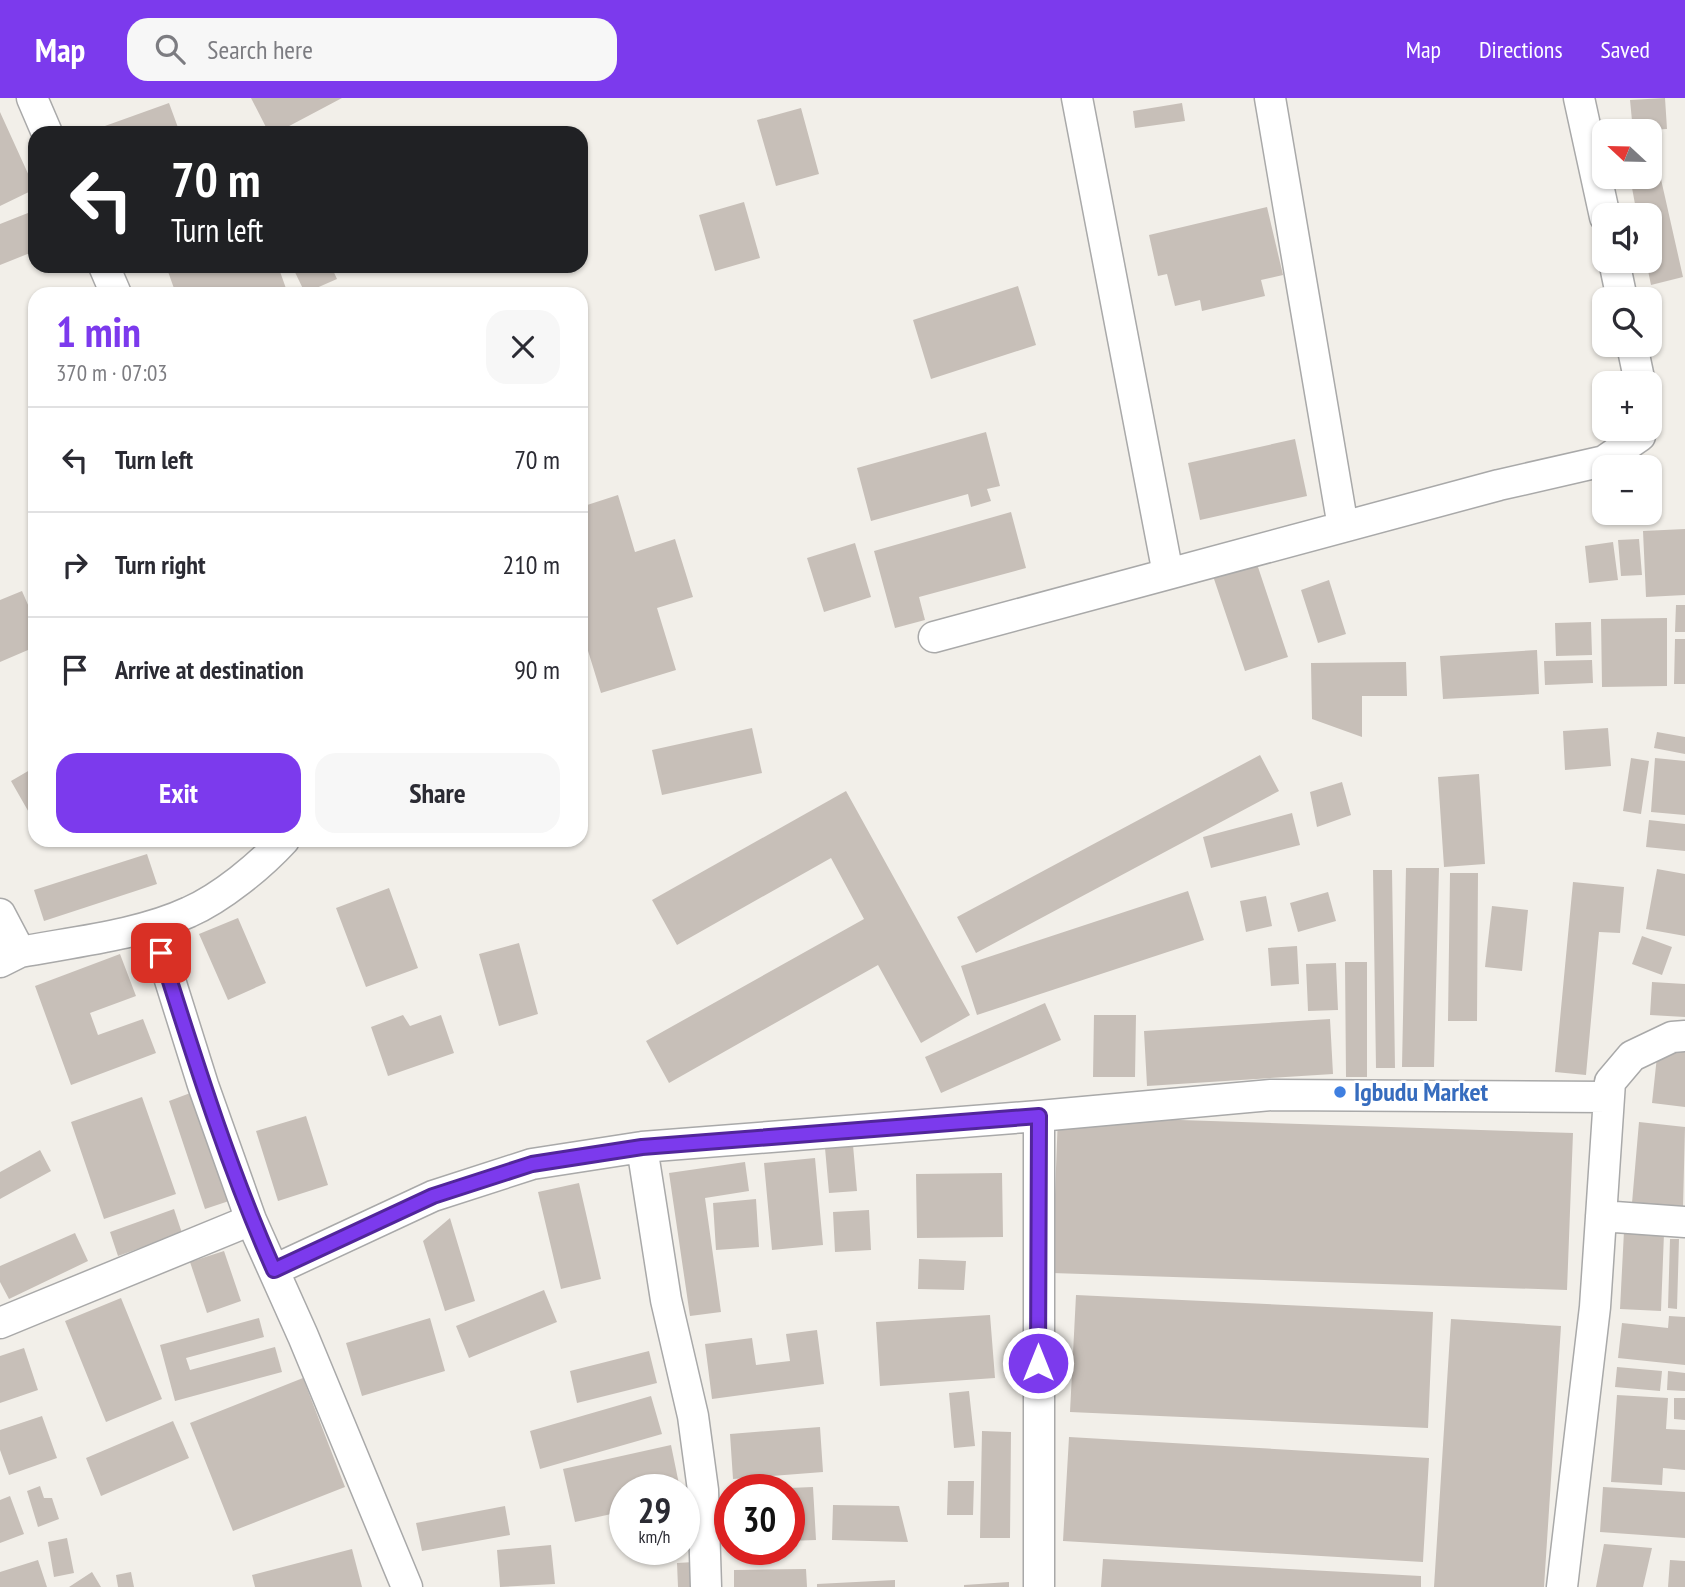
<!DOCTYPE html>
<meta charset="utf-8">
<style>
:root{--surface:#fff;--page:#f7f7f7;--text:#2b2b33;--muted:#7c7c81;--line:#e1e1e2;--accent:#7c3aed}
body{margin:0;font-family:"PT Sans Narrow",sans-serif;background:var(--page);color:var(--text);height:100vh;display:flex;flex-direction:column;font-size:26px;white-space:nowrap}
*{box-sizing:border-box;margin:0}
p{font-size:23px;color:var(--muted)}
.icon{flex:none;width:38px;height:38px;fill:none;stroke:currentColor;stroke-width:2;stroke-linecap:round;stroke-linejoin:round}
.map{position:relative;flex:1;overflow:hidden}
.drawer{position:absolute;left:28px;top:189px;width:560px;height:560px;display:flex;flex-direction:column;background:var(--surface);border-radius:21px;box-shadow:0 2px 5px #0004}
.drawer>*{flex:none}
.guide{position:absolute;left:28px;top:28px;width:560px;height:147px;border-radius:21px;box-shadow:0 2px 5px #0004;background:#202124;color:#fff;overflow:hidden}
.needle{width:46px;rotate:292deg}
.buttons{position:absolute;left:1592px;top:21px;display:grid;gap:14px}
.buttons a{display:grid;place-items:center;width:70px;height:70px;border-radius:14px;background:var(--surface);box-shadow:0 2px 5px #0004;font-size:35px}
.speed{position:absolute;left:609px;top:1376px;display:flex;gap:14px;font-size:35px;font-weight:700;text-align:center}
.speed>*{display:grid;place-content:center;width:91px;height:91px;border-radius:50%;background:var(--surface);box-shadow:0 2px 5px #0004;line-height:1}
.speed small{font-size:18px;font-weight:400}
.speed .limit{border:10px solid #d22;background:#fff;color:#111}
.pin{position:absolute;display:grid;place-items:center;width:60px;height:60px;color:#fff;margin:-30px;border-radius:14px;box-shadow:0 4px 10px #0006}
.me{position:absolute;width:77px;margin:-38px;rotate:0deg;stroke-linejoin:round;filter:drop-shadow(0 0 5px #0008)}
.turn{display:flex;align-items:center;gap:24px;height:147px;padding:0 28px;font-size:32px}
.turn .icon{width:91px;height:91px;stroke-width:2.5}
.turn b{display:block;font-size:49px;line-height:60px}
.round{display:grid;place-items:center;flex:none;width:74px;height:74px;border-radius:21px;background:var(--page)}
.overview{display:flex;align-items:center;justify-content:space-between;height:119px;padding:0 28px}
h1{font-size:42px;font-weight:700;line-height:52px;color:var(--accent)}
.button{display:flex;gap:14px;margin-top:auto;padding:14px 28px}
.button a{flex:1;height:80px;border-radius:21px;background:var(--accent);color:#fff;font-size:28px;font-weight:700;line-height:80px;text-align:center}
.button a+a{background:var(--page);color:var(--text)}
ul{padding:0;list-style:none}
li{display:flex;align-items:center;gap:21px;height:105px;padding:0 28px;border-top:2px solid var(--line)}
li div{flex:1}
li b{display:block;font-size:26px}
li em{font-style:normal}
header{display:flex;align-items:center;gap:42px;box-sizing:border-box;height:98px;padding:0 35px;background:var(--accent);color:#fff}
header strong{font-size:33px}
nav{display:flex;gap:38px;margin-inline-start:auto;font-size:24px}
.search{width:490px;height:63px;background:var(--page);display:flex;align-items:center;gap:18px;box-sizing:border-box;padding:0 24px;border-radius:21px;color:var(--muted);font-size:26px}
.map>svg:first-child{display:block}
</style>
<header>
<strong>Map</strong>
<div class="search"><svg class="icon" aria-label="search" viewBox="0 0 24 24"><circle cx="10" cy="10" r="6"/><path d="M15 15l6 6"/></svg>Search here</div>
<nav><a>Map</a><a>Directions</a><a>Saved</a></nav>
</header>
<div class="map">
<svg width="1685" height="1489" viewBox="0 0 1685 1489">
<rect width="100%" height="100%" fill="#f2efe9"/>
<path fill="#c7bfb8" d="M251,0h91l-66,35h-7z
M1665,0l2,31 -34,2 -3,-31z
M169,5l11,30h-88l-1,-2z
M1182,5l3,18 -50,7 -2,-17z
M801,10l18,66 -43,12 -19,-66z
M0,14l35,77 -35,17z
M1656,59l27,120 -32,8 -5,-24h4v-46h-13l-7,-38h20v-19z
M744,104l16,56 -45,13 -16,-56z
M1267,109l16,68 -22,5 4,16 -63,15 -2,-11 -25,6 -8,-32 -9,2 -9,-41z
M33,113l2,40 -35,14v-41z
M166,168h112l10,28h-112z
M292,168h39l6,13 -32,14z
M1018,188l18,59 -105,34 -18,-59z
M986,334l14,54 -13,3 4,12 -20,6 -3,-13 -97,27 -14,-53z
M1295,341l12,57 -107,24 -12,-57z
M618,397l17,57 40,-13 18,58 -36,11 19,62 -75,23 -20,-65v-121z
M1011,414l15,56 -107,29 6,23 -30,8 -21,-77z
M1685,431v66l-39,2 -3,-66z
M1639,441l3,36 -21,1 -3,-36z
M1613,444l5,38 -29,3 -4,-37z
M855,445l16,54 -47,15 -17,-54z
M1255,460l33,99 -43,14 -33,-98z
M1329,482l17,54 -28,9 -17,-53z
M22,493l13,30v26l-35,15v-62z
M1676,507h9v27h-10z
M1667,520v68l-65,1 -1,-68z
M1591,524l1,33 -36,1 -1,-33z
M1675,541h10v45h-11z
M1537,552l2,44 -96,5 -3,-43z
M1592,562l1,23 -48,2 -1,-24z
M1406,564l1,34h-45v41l-50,-18 -1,-56z
M752,630l10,45 -100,22 -10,-45z
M1608,630l3,38 -46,4 -2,-39z
M1657,634l28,5v17l-31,-6z
M1260,657l19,36 -303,162 -19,-36z
M1631,660l18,3 -8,53 -18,-3z
M1655,660l30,3v54l-34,-3z
M35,669v56l-24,-42z
M1479,676l6,90 -41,3 -6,-90z
M1342,684l9,33 -34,12 -7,-35z
M846,693l124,224 -49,28 -43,-78 -209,118 -23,-42 218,-122 -33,-61 -154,87 -25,-45z
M1292,715l8,32 -89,23 -8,-31z
M1649,722l36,4v27l-39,-4z
M147,756l10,30 -113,37 -10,-31z
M1406,770h33l-5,199h-32z
M1657,771l28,5v62l-39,-7z
M1373,772h19l3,198h-19z
M1450,775h28l-1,148h-29z
M1573,784l51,5 -4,46 -21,-1 -13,143 -31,-3z
M389,790l29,80 -52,19 -30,-79z
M1188,793l16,49 -227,75 -16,-49z
M1328,794l8,29 -38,11 -8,-29z
M1266,798l6,30 -26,6 -6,-31z
M1492,808l36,4 -6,61 -37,-4z
M238,820l28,65 -38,17 -29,-66z
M1642,838l30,11 -10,28 -30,-11z
M519,845l19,71 -39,12 -20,-72z
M1297,848l2,38 -28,2 -3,-38z
M120,856l16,42 -46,17 8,22 45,-16 13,34 -85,32 -36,-99z
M1345,864h22v115h-21z
M1336,865l2,47 -30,1 -2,-47z
M1652,884l33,2v33l-35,-2z
M1045,905l16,37 -120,53 -16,-36z
M403,917l7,11 31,-11 13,38 -66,23 -17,-49z
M1094,917h42l-1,62h-42z
M1330,921l3,55 -186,12 -3,-55z
M1658,949l27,3v57l-33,-4z
M193,994l36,109 -24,8 -36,-108z
M142,999l34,97 -72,25 -33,-97z
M306,1018l22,69 -50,16 -22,-70z
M1058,1018l515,17 -6,157 -515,-17z
M1639,1024l46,5 -2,81 -51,-5z
M853,1047l4,46 -28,2 -4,-45z
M40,1052l11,21 -51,28v-27z
M815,1060l8,87 -51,5 -8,-87z
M745,1064l4,29 -44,7 16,114 -31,4 -21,-143z
M1002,1075l1,64 -86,1 -1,-64z
M579,1085l22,96 -40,10 -23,-97z
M756,1101l3,48 -43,3 -3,-47z
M174,1111l8,24 -64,23 -8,-24z
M869,1112l2,40 -36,2 -2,-40z
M450,1120l25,83 -30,10 -22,-70z
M1624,1133l40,2 -3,78 -41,-2z
M75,1135l13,28 -79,38 -9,-17v-16z
M1670,1141h9l-2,70 -9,-1z
M224,1153l17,50 -34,12 -17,-51z
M919,1161l47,2 -2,29 -46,-1z
M544,1192l13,32 -88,36 -13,-32z
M1076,1197l357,17 -5,116 -358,-16z
M121,1200l41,101 -56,23 -41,-101z
M990,1217l5,63 -115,8 -4,-64z
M1669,1218l16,1v48l-67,-7 4,-35 46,5z
M259,1220l5,19 -78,21 4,12 85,-23 7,25 -107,29 -15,-56z
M430,1220l15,53 -83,25 -16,-53z
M1451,1221l110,7 -17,261h-110z
M817,1232l7,54 -112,15 -7,-55 47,-6 4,27 34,-4 -4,-27z
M24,1250l14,42 -38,13v-47z
M649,1253l8,32 -80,20 -7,-32z
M1617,1269l45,4 -2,20 -45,-4z
M1668,1273l17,2v18l-18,-1z
M303,1280l42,109 -112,44 -43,-108z
M969,1293l6,55 -21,2 -5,-55z
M1617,1297l51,3 -2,31 19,1v40l-22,-2 -1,17 -51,-3z
M651,1298l11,38 -122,35 -10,-38z
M1674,1300h11v22l-11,-1z
M42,1318l15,42 -48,17 -9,-25v-20z
M173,1323l16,37 -88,38 -15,-38z
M820,1329l3,45 -90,7 -3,-45z
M982,1333l29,1 -1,106h-30z
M1069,1339l360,21 -6,104 -360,-21z
M671,1347l9,44h-55v22l-50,11 -12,-53z
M948,1383h26l-1,34h-26z
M40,1388l4,12h8l7,21 -21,8 -11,-36z
M813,1389l3,53 -27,1v-53z
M1603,1389l82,5v46l-85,-6z
M10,1398l14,38 -24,9v-43z
M833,1407l66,1 9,36 -76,-2z
M505,1408l5,29 -88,16 -6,-28z
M67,1440l7,35 -20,4 -6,-35z
M1604,1446l48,4 -9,39h-47z
M551,1447l4,39 -55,3 -3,-37z
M352,1451l10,38h-107l-3,-12z
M1103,1461l318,17v11h-320z
M38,1462l9,27h-47v-15z
M1670,1462l15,1v26h-17z
M694,1464l1,25h-17l-1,-24z
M806,1471l1,18h-73v-17z
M92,1474l9,15h-32z
M131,1474l3,15h-16l-2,-12z
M895,1482v7h-78v-3z
M1009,1484v5h-45v-2z"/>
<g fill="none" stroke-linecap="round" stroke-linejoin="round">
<g stroke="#a9a9a9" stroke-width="33">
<path id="street" d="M32,0l15,35
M1077,0l91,476
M1270,0l73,429
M1579,0l26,119
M1614,163l8,38
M104,168l12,28
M1632,247l8,38
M934,539l565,-152 105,-24 36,-25 1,-7
M0,816l20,38
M153,828l50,159 48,135 52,116 104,251
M0,864l20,-10c53,-10 120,-17 169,-40 32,-14 71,-46 95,-72
M642,1049l24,153 27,116 10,74 3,97
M1601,1118l84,6
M274,1172l159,-74 99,-32 110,-17 397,-31 232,-21 337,2
M0,1225l251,-103
M1039,1489v-471
M1562,1489l33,-280 15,-225 22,-26 40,-19 13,-1"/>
</g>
<use href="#street" stroke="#fff" stroke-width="30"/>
</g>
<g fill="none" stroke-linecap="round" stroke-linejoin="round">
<g stroke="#51269a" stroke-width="18">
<path id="route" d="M161,855c34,107 67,214 113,317l159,-74 99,-32 110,-17 397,-31 -1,247"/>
</g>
<use href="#route" stroke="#7c3aed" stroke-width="12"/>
</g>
<circle fill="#3f7fe0" stroke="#fff" stroke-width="2.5" cx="1340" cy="994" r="7"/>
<g text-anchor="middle" stroke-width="5" stroke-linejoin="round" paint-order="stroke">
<g font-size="26" font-weight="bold" fill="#366cbe" stroke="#fff" text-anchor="start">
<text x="1354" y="1003">Igbudu Market</text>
</g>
</g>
</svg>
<div class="buttons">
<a><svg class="needle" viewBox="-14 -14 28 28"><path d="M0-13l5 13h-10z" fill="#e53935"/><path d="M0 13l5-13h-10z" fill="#7c7c81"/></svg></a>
<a><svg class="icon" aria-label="sound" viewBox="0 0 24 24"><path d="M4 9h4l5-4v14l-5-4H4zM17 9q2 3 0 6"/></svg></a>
<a><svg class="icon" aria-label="search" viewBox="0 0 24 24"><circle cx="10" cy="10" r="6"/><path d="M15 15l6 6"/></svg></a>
<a>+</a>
<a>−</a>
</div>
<div class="speed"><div>29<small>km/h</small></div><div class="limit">30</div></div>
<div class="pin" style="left:161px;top:855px;background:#d93025"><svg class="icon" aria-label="arrive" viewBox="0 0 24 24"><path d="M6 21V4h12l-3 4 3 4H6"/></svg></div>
<svg class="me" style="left:1038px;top:1265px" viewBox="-20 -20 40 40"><circle r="17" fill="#7c3aed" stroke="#fff" stroke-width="3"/><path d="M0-11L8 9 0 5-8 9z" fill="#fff"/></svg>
<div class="guide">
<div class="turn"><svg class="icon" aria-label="left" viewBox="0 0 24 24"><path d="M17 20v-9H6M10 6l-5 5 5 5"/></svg><div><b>70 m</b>Turn left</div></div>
</div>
<section class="drawer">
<div class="overview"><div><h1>1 min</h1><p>370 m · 07:03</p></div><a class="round"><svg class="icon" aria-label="close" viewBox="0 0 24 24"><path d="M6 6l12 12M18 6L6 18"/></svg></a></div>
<ul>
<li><svg class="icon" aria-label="left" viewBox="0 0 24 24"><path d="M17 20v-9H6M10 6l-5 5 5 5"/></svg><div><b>Turn left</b></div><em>70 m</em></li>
<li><svg class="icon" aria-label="right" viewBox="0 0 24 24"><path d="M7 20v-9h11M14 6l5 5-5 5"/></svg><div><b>Turn right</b></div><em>210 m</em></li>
<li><svg class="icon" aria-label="arrive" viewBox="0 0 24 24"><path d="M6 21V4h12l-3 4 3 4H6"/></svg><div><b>Arrive at destination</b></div><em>90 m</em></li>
</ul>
<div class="button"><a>Exit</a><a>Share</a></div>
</section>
</div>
